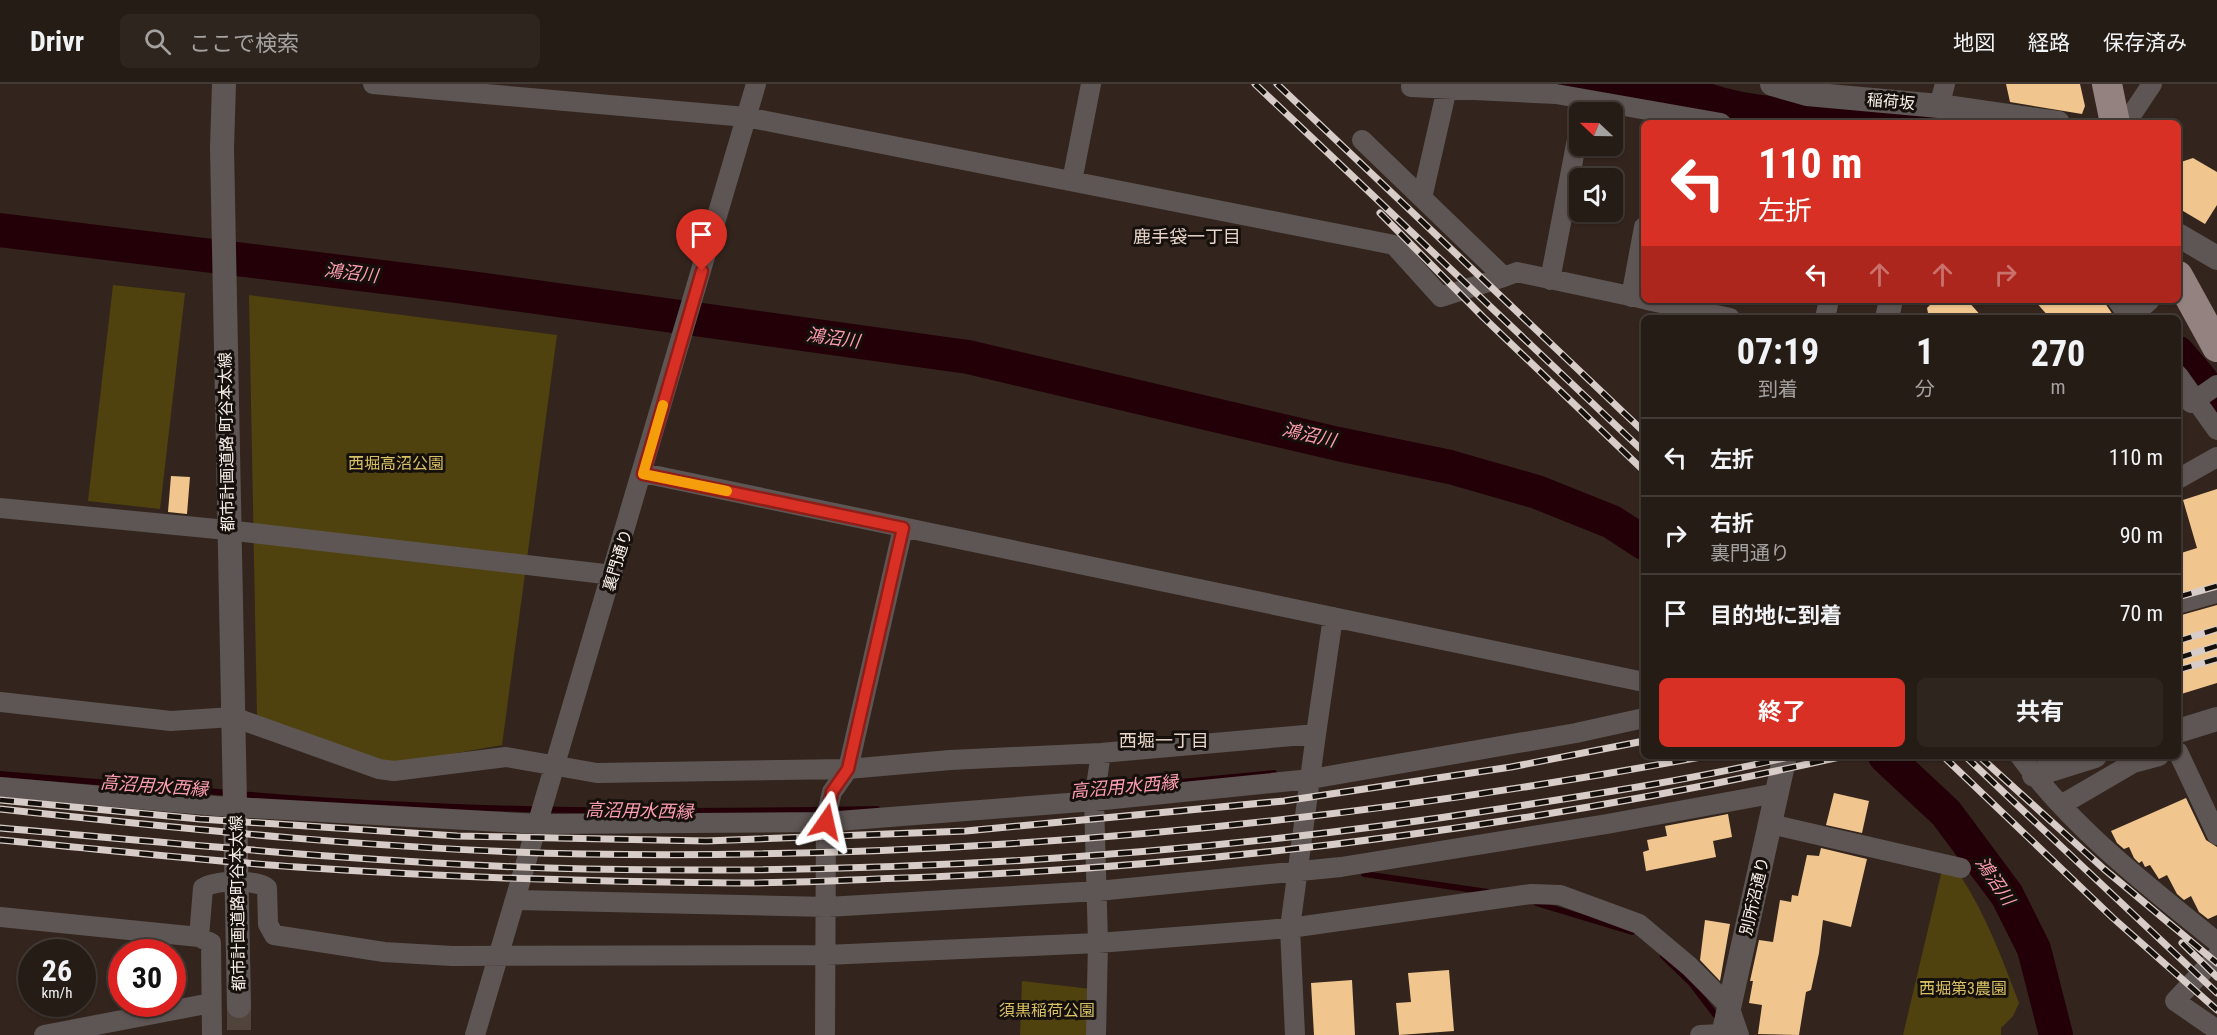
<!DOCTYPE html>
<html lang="ja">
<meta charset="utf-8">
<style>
:root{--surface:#261c16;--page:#2e251f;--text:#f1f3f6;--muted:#a4a1a1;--line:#423a35;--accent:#d93025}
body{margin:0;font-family:"Roboto Condensed","Noto Sans JP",sans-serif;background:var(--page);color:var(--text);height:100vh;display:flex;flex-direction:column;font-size:22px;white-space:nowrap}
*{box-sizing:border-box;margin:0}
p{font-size:20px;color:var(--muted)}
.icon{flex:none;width:33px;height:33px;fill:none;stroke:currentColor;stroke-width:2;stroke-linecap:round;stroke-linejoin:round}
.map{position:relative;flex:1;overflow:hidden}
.details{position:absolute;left:1641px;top:231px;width:540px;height:444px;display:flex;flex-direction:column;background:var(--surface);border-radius:9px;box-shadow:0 2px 4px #0004,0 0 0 2px var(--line)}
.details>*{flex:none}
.top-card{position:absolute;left:1641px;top:36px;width:540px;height:183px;border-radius:9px;box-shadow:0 2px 4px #0004,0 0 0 2px var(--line);background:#d93025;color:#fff;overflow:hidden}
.needle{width:39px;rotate:292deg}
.controls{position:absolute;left:1569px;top:18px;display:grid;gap:12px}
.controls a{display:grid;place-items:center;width:54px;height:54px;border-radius:9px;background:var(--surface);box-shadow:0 2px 4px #0004,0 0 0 2px var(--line);font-size:30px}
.speed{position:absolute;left:18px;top:855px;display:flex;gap:12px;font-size:30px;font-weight:700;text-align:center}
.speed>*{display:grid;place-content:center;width:78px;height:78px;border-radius:50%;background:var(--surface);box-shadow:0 2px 4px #0004,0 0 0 2px var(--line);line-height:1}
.speed small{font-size:15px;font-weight:400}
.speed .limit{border:9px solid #d22;background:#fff;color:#111}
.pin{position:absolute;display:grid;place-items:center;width:51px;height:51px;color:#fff;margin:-62px -26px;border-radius:50% 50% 50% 0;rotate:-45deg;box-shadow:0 0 6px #0007}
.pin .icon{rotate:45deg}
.me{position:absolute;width:66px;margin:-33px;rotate:11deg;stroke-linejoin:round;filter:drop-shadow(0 0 4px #0008)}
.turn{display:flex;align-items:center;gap:21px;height:126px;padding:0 18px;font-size:27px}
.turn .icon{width:78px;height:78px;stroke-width:2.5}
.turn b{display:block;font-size:42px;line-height:51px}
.lanes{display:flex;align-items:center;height:57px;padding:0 18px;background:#0003;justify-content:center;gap:30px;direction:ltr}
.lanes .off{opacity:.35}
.eta{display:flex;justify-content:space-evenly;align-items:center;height:102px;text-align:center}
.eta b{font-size:36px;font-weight:700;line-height:42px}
.button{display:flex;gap:12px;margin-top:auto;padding:12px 18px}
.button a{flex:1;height:69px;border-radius:9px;background:var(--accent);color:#fff;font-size:24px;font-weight:700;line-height:69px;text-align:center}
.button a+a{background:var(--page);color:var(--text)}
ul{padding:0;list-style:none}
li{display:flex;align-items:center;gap:18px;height:78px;padding:0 18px;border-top:2px solid var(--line)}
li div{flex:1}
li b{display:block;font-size:22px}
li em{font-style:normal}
header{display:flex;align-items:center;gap:36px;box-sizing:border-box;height:84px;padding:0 30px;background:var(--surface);border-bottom:2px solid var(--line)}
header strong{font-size:28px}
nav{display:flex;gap:33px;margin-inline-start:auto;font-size:21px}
.search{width:420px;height:54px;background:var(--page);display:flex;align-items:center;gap:15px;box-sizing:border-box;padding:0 21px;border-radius:9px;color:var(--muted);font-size:22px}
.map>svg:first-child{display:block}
</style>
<header>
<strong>Drivr</strong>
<div class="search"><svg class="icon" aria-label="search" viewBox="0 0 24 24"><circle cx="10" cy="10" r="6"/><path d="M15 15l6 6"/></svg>ここで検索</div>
<nav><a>地図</a><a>経路</a><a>保存済み</a></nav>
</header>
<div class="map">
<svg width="2217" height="951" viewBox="0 0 2217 951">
<rect width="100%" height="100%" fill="#33251d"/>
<path fill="#4f420e" d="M113,201l72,8 -25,216 -72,-8z
M249,211l308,40 -55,410 -108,19 -137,-47z
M1942,786l18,5c26,40 42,83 59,128l-6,13 -12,12v7h-98z
M1022,897l69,8 2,46h-73z"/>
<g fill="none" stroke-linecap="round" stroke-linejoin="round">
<path stroke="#230008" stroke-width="6" d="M0,690l230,19
M1171,699l103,-10
M240,710c212,18 424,19 637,15
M1364,790l124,18
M1536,819l96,29
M1663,872l28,27 29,38"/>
<path stroke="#230008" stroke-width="34" d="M1547,0l157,15c61,22 132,15 196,17 20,1 40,5 60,7
M0,146l456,56 512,71 370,87 112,23 87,25 75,30 32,21
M2178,269l23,27 16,25
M1885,672l61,57 61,82 27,54 22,86"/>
</g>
<path fill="#f1c68e" d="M2006,0h74l5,22 -3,8 -72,-12z
M2193,74l24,14v33l-12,19 -27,-16v-45z
M1935,216h32l16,18h-54l-2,-10z
M2034,216h69l12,18h-65z
M171,392l19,1 -3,37 -19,-2z
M2217,405v98l-39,11v-44l19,-6 -14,-48z
M2217,521v78l-39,12v-79z
M1834,709l35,8 -7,32 -36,-8z
M2186,714l20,42 11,7v68l-9,4 -9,-7 -8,-16 -7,4 -7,-6 -10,-19 -8,4 -9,-14 -5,2 -3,-6 -3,2 -5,-5 -5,-11 -5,2 -7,-6 -6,-12z
M1728,730l4,23 -19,4 3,16 -70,14 -3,-19 6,-2 -2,-10 20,-4 -2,-10z
M1821,764l46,11 -16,68 -28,-7 -4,33 -8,37 -5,2 -7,43 -41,-1 4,-29 -13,-2 4,-22h-3l9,-41 14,2 7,-42 11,2 1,-7 6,1 9,-41 12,1z
M1705,836l25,4 -10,57 -20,-21z
M1449,886l5,61 -55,4 -3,-32 15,-1 -3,-29z
M1352,896l3,55h-41l-3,-52z"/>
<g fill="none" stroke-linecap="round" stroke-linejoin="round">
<path stroke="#51443c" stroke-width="24" stroke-dasharray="24 12" stroke-linecap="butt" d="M239,922v29"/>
<path stroke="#5e5654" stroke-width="14" d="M2178,523l39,-11"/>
<path stroke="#5e5654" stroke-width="20" d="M373,0l373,33 618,122 30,6 47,52 63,-20
M1411,3l145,7 165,29
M1939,22l6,-22
M2126,39l26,-39
M1362,56l142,137 13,-5 127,27
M1072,97l19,-97
M1422,114l26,-114
M1550,196l30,-156
M1631,213l13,-70
M1647,216l83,18
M2117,216l13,18 20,-18
M1825,234l4,-18
M2178,291l39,55
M2191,319l26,-18
M643,389l1001,209
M2178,395l39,-22
M0,424l227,22 386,45
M903,444l-55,241 102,-9 151,-7 215,-19 17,-117
M0,618l171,19 62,-4 146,52 15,2 112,-14 91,16 251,-4 -16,23 -6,25 -1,218
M2178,668l39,83
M2020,672c51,71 129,131 197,186
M0,703l216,19 323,18 287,-2 268,-21 217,-22 265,-46 68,-15
M2061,721l72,-42 26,-7
M1770,740l191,44
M517,816l310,7 271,-16 243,-24 266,-43 170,-31
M0,833l199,20 4,-49c12,-8 53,-9 64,0l1,36 6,11 110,17 68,4 374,-1 272,-12 192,-15 241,-34 29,1 79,29 50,42 40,40 10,29
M199,853l12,6 1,92
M2217,872l-42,45 42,29
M44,951l167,-32
M475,951l281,-951
M1096,951l2,-92 -4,-143 7,-47
M1295,951l-5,-107 26,-194
M1700,951l23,-1"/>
<path stroke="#5e5654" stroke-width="24" d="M224,0l-2,64 17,858
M1772,0l35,10 132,12 119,17
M2178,151l39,23
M1887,234l4,-18
M2178,647l39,-12
M2034,691l61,-19
M1723,951l62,-279"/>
<path stroke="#93827f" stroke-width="30" d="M2107,0l8,39
M2178,192l39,71"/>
<g stroke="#d7ccc7" stroke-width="7">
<path id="rail" d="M1255,0l389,368
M1277,0l367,348
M1380,129l103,104 161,154
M2178,513l39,-11
M2178,557l39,-12
M2178,574l39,-12
M2178,586l39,-11
M1943,672l170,162 104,92
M1965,672l252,237
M1979,672l125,113 113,94
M0,716l200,19 257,17 249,5 260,-10 318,-30 227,-34 133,-26
M0,725c194,21 389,41 584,45 377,6 752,-29 1122,-98
M0,744c195,17 391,37 587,41 305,6 610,-13 912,-60 98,-15 197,-30 294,-53
M0,756c99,9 198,20 297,27 146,10 292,15 438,16 65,0 131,-4 196,-6 307,-13 613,-53 913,-121
M2182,859l35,34"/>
</g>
<use href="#rail" stroke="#16100c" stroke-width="4.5" stroke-dasharray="14" stroke-linecap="butt"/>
</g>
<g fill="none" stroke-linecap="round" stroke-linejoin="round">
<g stroke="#8d1f18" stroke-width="15">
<path id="route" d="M702,187l-59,203 260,54 -55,241 -16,23 -6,30"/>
</g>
<use href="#route" stroke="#d93025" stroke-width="10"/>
<path stroke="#f59e0b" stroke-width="10" d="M663,321l-20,69 84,17"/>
</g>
<g text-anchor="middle" stroke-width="6" stroke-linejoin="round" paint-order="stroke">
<g font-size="16" fill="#fbf1ec" stroke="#16100c">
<text transform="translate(1891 17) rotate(5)" y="6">稲荷坂</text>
<text transform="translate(226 358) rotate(-91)" y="6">都市計画道路 町谷本太線</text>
<text transform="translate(617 476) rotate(-73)" y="6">裏門通り</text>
<text transform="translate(1754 812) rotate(-77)" y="6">別所沼通り</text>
<text transform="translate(237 819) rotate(-91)" y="6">都市計画道路町谷本太線</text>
</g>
<g font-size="16" fill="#d8c164" stroke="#16100c">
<text x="396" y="385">西堀高沼公園</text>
<text x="1963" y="910">西堀第3農園</text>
<text x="1047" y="932">須黒稲荷公園</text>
</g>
<g font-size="18" fill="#e8d5ca" stroke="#16100c">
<text x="1187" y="159">鹿手袋一丁目</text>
<text x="1164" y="663">西堀一丁目</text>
</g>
<g font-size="18" font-style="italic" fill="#ff9eb1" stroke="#16100c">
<text transform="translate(351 189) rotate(7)" y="6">鴻沼川</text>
<text transform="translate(833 254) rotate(8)" y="6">鴻沼川</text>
<text transform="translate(1309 351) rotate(13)" y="6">鴻沼川</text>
<text transform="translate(154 702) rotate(4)" y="6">高沼用水西縁</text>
<text transform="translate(1124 703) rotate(-5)" y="6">高沼用水西縁</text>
<text transform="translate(639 727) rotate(1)" y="6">高沼用水西縁</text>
<text transform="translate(1995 797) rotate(56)" y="6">鴻沼川</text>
</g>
</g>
</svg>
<div class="controls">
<a><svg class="needle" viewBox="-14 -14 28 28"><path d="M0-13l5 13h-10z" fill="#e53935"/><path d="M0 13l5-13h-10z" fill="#a4a1a1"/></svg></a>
<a><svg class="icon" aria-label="sound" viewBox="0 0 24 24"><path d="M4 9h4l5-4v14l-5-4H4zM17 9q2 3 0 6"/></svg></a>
</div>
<div class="speed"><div>26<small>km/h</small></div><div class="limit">30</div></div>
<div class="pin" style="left:702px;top:187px;background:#d93025"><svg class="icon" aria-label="arrive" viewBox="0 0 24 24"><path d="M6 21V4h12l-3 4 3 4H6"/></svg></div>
<svg class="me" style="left:826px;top:738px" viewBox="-20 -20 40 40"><path d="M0-17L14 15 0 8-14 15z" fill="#d93025" stroke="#fff" stroke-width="4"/></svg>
<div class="top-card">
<div class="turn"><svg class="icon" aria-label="left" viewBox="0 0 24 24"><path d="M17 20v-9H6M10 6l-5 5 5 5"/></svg><div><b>110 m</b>左折</div></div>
<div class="lanes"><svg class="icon" aria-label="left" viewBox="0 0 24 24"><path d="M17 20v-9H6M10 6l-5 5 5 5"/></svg><svg class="icon off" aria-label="ahead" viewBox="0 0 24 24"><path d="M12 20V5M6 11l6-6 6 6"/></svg><svg class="icon off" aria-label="ahead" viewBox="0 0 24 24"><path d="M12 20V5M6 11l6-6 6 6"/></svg><svg class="icon off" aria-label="right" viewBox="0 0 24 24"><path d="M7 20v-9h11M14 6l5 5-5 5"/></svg></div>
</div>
<section class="details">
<div class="eta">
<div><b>07:19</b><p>到着</p></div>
<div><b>1</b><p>分</p></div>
<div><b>270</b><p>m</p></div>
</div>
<ul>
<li><svg class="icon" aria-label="left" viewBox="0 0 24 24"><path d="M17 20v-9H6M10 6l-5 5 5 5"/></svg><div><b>左折</b></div><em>110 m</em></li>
<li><svg class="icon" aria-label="right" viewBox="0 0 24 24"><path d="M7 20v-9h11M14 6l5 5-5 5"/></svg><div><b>右折</b><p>裏門通り</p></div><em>90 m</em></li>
<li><svg class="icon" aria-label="arrive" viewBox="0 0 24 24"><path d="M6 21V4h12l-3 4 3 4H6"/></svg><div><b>目的地に到着</b></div><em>70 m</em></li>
</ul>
<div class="button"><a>終了</a><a>共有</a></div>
</section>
</div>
